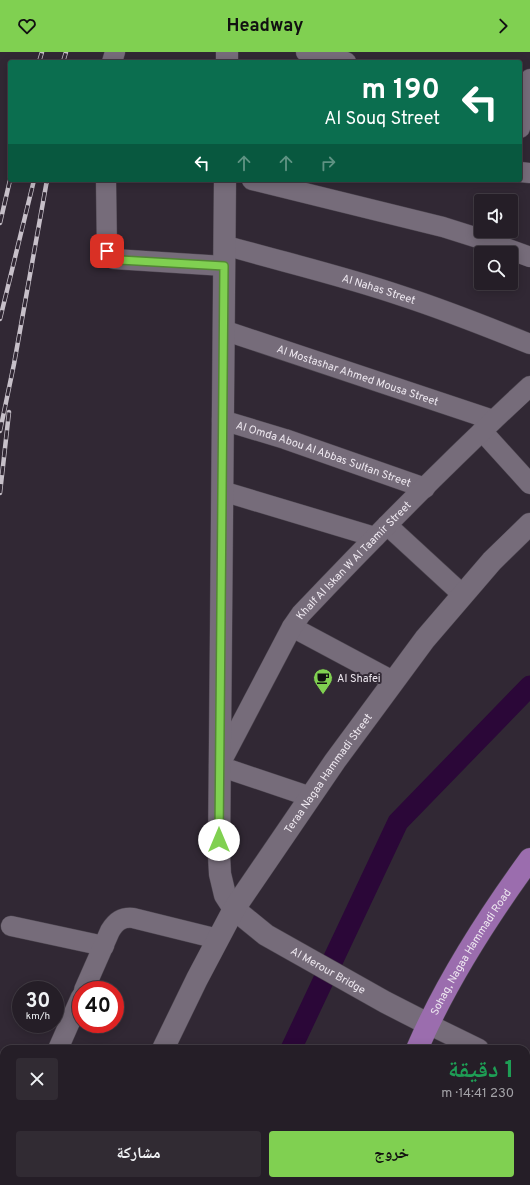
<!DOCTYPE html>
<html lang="ar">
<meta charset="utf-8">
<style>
:root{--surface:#251e27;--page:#312b33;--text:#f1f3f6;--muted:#a3a2a7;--line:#423c44;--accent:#80d051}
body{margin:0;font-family:Overpass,"Noto Naskh Arabic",sans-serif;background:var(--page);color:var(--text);direction:rtl;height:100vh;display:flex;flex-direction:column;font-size:15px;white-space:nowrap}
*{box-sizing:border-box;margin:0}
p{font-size:13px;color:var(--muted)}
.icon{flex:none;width:22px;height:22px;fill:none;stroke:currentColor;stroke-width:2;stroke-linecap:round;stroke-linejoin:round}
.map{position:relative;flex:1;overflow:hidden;direction:ltr}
.panel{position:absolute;left:0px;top:993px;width:530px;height:140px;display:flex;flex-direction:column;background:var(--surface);border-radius:12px 12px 0 0;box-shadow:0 2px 10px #0003,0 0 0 1px var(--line);direction:rtl}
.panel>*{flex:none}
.guide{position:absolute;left:8px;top:8px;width:514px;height:122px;border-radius:4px;box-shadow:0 2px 10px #0003,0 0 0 1px var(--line);direction:rtl;background:#0b6e4f;color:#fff;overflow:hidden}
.fabs{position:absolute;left:474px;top:142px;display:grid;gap:8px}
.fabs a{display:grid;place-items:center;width:44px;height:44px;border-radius:4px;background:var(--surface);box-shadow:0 2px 10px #0003,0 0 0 1px var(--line);font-size:20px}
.speed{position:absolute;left:12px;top:929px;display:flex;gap:8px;font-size:20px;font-weight:700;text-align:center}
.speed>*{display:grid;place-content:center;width:52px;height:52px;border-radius:50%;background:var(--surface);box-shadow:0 2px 10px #0003,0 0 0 1px var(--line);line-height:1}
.speed small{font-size:10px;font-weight:400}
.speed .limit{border:6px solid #d22;background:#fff;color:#111}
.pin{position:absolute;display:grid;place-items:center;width:34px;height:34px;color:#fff;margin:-17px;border-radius:8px;box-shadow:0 2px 6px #0006}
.me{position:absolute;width:44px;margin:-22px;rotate:0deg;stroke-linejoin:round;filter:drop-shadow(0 0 3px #0008)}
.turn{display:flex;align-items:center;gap:14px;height:84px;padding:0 16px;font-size:18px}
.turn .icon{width:52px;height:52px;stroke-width:2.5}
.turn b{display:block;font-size:28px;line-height:34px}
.lanes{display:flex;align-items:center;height:38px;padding:0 16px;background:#0003;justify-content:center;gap:20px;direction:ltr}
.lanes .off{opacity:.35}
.round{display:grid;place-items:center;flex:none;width:42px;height:42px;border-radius:4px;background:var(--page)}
.summary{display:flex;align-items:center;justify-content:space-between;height:68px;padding:0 16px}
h1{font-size:24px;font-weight:700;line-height:30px;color:#1e9e55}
.cta{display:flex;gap:8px;margin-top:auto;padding:8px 16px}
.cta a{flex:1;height:46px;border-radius:4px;background:var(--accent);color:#111;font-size:16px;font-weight:700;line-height:46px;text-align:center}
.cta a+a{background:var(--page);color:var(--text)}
header{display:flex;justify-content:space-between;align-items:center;height:52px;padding:0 16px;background:var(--accent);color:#111;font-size:18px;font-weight:700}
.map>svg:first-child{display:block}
</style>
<header><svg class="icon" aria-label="forward" viewBox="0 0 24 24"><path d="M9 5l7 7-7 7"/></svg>Headway<svg class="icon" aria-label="heart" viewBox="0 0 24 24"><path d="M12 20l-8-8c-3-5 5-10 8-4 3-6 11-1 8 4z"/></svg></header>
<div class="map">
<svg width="530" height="1133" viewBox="0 0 530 1133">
<rect width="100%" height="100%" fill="#312834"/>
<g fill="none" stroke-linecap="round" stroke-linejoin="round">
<path stroke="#2b0738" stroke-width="21" d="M291,997l107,-227 132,-136
M227,1133l2,-4"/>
<g stroke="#4c454f" stroke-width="21">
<g id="minor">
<path d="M306,0l40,10"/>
<path d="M112,10l3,-10"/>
<path d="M520,76l10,-49"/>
<path d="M520,120l10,1"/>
<path d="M106,128l1,71 7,8 110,7"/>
<path d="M252,128l191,47 38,12 49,18"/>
<path id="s1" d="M224,193c59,17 120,31 178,51 43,14 86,31 128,48"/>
<path id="s2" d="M223,278l270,90"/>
<path id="s3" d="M222,368l63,19 140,49"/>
<path d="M482,379l48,53"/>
<path d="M222,439l153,46"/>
<path d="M387,473l76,70"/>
<path d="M292,575l101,54"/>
<path id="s4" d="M311,745l-92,-31 73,-139 9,-13c74,-78 150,-155 229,-228"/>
<path d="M11,874l93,20"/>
<path d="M84,938l26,-59c6,-10 12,-14 23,-13l85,21"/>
<path d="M428,972l51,25"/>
<path d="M58,997l23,-52"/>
<path d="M526,1020l4,2"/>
<path d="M0,1114l4,1"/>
<path d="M80,1129l21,4"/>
<path d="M37,1133l1,-4"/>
</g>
</g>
<g stroke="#4c454f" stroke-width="23">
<g id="tertiary">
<path d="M227,10v-10"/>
<path id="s5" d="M225,128l-6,675 1,19 5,21 9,14 32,26 119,67 43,22"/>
<path id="s6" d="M163,997l34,-70 37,-70 101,-148 90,-122 67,-78 38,-37"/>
<path d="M110,1133l2,-4"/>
</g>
</g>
<g stroke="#4c454f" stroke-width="23">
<g id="primary">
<path id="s7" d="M417,997c29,-67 70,-131 113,-190"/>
<path d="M359,1133l1,-4"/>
</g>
</g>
<use href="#minor" stroke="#766c7a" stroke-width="20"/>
<use href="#tertiary" stroke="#766c7a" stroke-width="22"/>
<use href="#primary" stroke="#9b6dae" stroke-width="22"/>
<g stroke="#c7c0c9" stroke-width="4.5">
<path id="rail" d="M39,10l3,-10
M63,10l3,-10
M0,171l10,-43
M0,267l34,-139
M0,379l14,-67 33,-184
M0,441l9,-81"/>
</g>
<use href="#rail" stroke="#312834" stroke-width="3" stroke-dasharray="9" stroke-linecap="butt"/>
</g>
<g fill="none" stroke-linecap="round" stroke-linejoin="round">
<g stroke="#538735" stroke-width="10">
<path id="route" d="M107,199l7,8 6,1 104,6 -5,574"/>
</g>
<use href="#route" stroke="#80d051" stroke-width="7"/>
</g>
<defs>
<g id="cafe-pin" transform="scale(1)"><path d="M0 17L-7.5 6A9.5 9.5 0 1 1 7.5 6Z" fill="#80d051" stroke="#312834"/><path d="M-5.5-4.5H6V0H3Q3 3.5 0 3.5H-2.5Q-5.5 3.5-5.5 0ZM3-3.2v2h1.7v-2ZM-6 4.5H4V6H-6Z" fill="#111"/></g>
</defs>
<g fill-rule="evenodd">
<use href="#cafe-pin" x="323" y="626"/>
</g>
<g text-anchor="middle" stroke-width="4" stroke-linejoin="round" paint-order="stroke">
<g font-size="11" fill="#eee8f0" stroke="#312834">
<text dy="4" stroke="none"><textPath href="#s1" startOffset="161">Al Nahas Street</textPath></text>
<text dy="4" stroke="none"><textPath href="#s2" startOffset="142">Al Mostashar Ahmed Mousa Street</textPath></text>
<text dy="4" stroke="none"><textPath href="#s3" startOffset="107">Al Omda Abou Al Abbas Sultan Street</textPath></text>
<text dy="4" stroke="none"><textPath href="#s4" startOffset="345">Khalf Al Iskan W Al Taamir Street</textPath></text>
<text dy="4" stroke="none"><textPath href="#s6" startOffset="322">Teraa Nagaa Hammadi Street</textPath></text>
<text dy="4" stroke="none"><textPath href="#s7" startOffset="111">Sohag, Nagaa Hammadi Road</textPath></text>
<text dy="4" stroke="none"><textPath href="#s5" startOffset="845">Al Merour Bridge</textPath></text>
</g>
<g font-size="11" fill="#eee8f0" stroke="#312834" text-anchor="start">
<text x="337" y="630">Al Shafei</text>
</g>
</g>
</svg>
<div class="fabs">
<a><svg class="icon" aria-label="sound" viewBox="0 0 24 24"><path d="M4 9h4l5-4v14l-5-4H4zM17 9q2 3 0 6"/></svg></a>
<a><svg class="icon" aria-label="search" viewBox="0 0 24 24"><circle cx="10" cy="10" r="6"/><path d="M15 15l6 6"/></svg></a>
</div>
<div class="speed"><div>30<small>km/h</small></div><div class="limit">40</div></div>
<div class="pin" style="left:107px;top:199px;background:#d93025"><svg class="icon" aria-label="arrive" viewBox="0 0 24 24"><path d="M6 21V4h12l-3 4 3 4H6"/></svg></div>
<svg class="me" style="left:219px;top:788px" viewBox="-20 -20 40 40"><circle r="19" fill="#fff"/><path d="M0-13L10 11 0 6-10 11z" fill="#80d051"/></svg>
<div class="guide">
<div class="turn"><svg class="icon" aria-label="left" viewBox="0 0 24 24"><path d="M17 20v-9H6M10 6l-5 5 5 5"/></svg><div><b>190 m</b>Al Souq Street</div></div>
<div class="lanes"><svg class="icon" aria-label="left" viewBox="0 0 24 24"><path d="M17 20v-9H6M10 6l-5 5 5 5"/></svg><svg class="icon off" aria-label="ahead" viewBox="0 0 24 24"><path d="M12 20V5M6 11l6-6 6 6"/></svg><svg class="icon off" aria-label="ahead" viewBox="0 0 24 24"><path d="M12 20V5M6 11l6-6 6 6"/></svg><svg class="icon off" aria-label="right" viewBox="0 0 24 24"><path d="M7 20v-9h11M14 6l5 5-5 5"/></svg></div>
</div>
<section class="panel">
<div class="summary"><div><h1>1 دقيقة</h1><p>230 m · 14:41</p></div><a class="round"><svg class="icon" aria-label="close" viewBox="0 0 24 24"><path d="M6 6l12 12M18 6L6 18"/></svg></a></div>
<div class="cta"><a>خروج</a><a>مشاركة</a></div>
</section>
</div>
